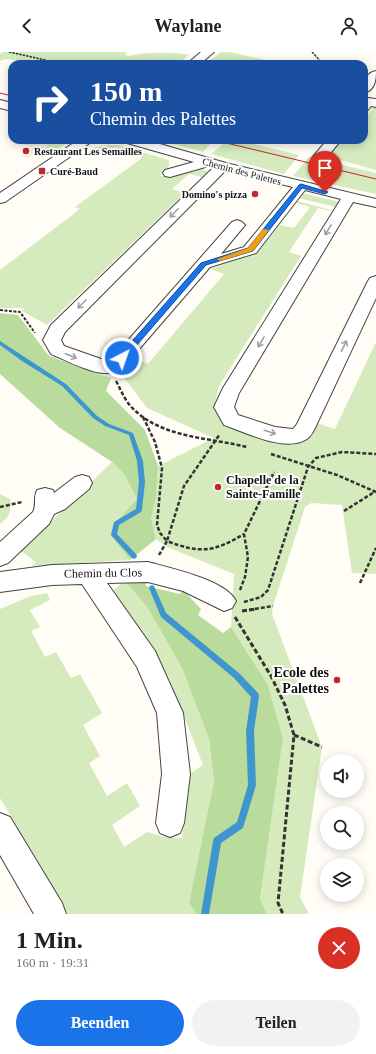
<!DOCTYPE html>
<html lang="de">
<meta charset="utf-8">
<style>
:root{--surface:#fff;--page:#f2f2f2;--text:#202124;--muted:#757577;--accent:#1a73e8}
body{margin:0;font-family:"Times New Roman",serif;background:var(--page);color:var(--text);height:100vh;display:flex;flex-direction:column;font-size:15px;white-space:nowrap}
*{box-sizing:border-box;margin:0}
p{font-size:13px;color:var(--muted)}
.icon{flex:none;width:22px;height:22px;fill:none;stroke:currentColor;stroke-width:2;stroke-linecap:round;stroke-linejoin:round}
.map{position:relative;height:862px;overflow:hidden}
.sheet{display:flex;flex-direction:column;background:var(--surface);flex:1}
.sheet>*{flex:none}
.hud{position:absolute;left:8px;top:8px;width:360px;height:84px;border-radius:12px;box-shadow:0 2px 10px #0003;background:#1a4fa0;color:#fff;overflow:hidden}
.tools{position:absolute;left:320px;top:702px;display:grid;gap:8px}
.tools a{display:grid;place-items:center;width:44px;height:44px;border-radius:50%;background:var(--surface);box-shadow:0 2px 10px #0003;font-size:20px}
.pin{position:absolute;display:grid;place-items:center;width:34px;height:34px;color:#fff;margin:-41px -17px;border-radius:50% 50% 50% 0;rotate:-45deg;box-shadow:0 0 4px #0007}
.pin .icon{rotate:45deg}
.me{position:absolute;width:44px;margin:-22px;rotate:41deg;stroke-linejoin:round;filter:drop-shadow(0 0 3px #0008)}
.turn{display:flex;align-items:center;gap:14px;height:84px;padding:0 16px;font-size:18px}
.turn .icon{width:52px;height:52px;stroke-width:2.5}
.turn b{display:block;font-size:28px;line-height:34px}
.round{display:grid;place-items:center;flex:none;width:42px;height:42px;border-radius:21px;background:var(--page)}
.summary{display:flex;align-items:center;justify-content:space-between;height:68px;padding:0 16px}
h1{font-size:24px;font-weight:700;line-height:30px}
.primary-button{display:flex;gap:8px;margin-top:auto;padding:8px 16px}
.primary-button a{flex:1;height:46px;border-radius:24px;background:var(--accent);color:#fff;font-size:16px;font-weight:700;line-height:46px;text-align:center}
.primary-button a+a{background:var(--page);color:var(--text)}
header{display:flex;justify-content:space-between;align-items:center;height:52px;padding:0 16px;background:var(--surface);font-size:18px;font-weight:700}
.map>svg:first-child{display:block}
</style>
<header><svg class="icon" aria-label="back" viewBox="0 0 24 24"><path d="M15 5l-7 7 7 7"/></svg>Waylane<svg class="icon" aria-label="person" viewBox="0 0 24 24"><circle cx="12" cy="8" r="4"/><path d="M4 21q1-7 8-7t8 7"/></svg></header>
<div class="map">
<svg width="376" height="862" viewBox="0 0 376 862">
<rect width="100%" height="100%" fill="#fffdf5"/>
<path fill="#d5ebbd" d="M3,0h124l-2,3 5,1c13,-4 44,-4 59,-1l-12,9h-155l2,-2c-8,-1 -16,-5 -24,-1v-7z
M221,0h8l56,12h-80z
M374,55h2v63l-46,-13 -1,-3 12,-14h23v-21z
M48,88h23c-11,7 -23,20 -37,14l14,-8 -6,-3z
M167,88h47l-11,12 -38,-10z
M230,88h7l62,15 -15,19 -73,-20 12,-10z
M107,93h11l51,15v6l-9,9 10,3 5,-4 21,-7 12,4 -6,6 -13,-3 -17,15 13,4 -138,132 -25,-14 3,-3h-25v-38l80,-61 -5,-2 67,-49 -26,-9 -8,5 -15,-6z
M309,105l67,16v21l-83,-18z
M302,141l38,9 -4,5 -38,-9z
M297,149l34,9 -1,1 -12,-3 -29,44 12,4 -82,130 -5,20 11,17 60,20h13l12,-7 6,-13 19,6 41,-87v232l-24,-1 -10,-68 -31,-2 -6,4 -32,99 -1,8 50,133 -22,150 9,17h-42l-7,-15 23,-161 -15,-53 -37,-58 3,-53 -67,-27 -11,-8 -5,-21 5,-19 2,-33 56,-28 -67,-30 -28,-37 15,-13 14,6 76,-90 -14,-5 46,-16 24,-28 14,3 16,-21 -14,-4z
M112,410l12,12 13,25 -24,26 -2,11 19,24 -98,6 4,-4 -15,-11z
M0,442l10,5c2,12 0,17 -10,25z
M125,529l22,26 35,61 27,71 5,42 -25,122 9,11h-131l-24,-44 -43,-72v-189l31,-13 16,-3 3,7 -20,10 10,17 -9,4 14,26 11,-5 15,26 9,-4 22,39 -19,12 17,31 -11,7 18,33 20,-13 13,23 -28,19 12,22 23,-15 17,5 18,1 5,-62 16,-11 -34,-87 -56,-88z"/>
<path fill="#b9dc9c" d="M0,261l18,2 31,41 62,22 -5,13 39,39 13,36 -2,33 -5,19 5,21 -26,21 -19,-24 2,-11 24,-26 -13,-25 -12,-12 -52,-34 -60,-54z
M145,528l1,6 34,8 3,-4 18,19 -3,6 25,18 8,-6 37,58 15,53 -23,161 7,15h-70l-8,-11 25,-122 -5,-42 -27,-71 -35,-61 -22,-26z"/>
<path fill="#f1ede2" d="M13,88h35l-5,3 5,2 -20,13 -7,-2 12,-8z"/>
<g fill="none" stroke-linecap="round" stroke-linejoin="round">
<path fill="#3f96cf" fill-rule="evenodd" d="M0,289l66,43 31,32 12,8 24,9 10,28 2,21 -3,28 -1,2 -22,13 -2,9 19,20 1,2 -1,2 -2,1 -2,-1 -21,-23 3,-13 22,-13 3,-27 -2,-21 -8,-26 -24,-9 -12,-8 -31,-32 -40,-25 -22,-16z
M152,533l2,1 12,27 74,61 18,19 1,3 -5,35 2,54 -13,43 -22,15 -12,71h-8l12,-73 1,-3 23,-16 11,-37 -2,-54 5,-34 -17,-19 -73,-61 -12,-29 1,-2z"/>
<g stroke="#444" stroke-width="2">
<path id="minor" d="M201,0h13l-14,12h-13z
M376,19c0,9 -1,19 -12,22 0,-10 1,-20 12,-22z
M368,46l8,1v8l-5,-1 -3,4 -4,1v-12z
M0,48l12,3v8l-12,-3z
M78,88h16l-89,62 -5,1v-10z
M125,88h21l80,23 150,36v8l-23,-5 -114,191 -5,14 4,8 37,12 18,2 4,-5 71,-143 2,-3 6,-2v22l-61,130c-2,4 -5,10 -10,12 -21,12 -60,-8 -81,-15l-10,-18 9,-19 118,-189 -36,-9 -49,63 -46,14 -82,95c-6,4 -12,10 -19,11 -15,2 -44,-13 -58,-19l-8,-14 8,-15 162,-157 -4,-2 -39,11 -5,-1 -2,-3 2,-3 29,-8 -67,-19zM225,119l68,16 -49,60 -23,7 24,-29 -3,-3 -5,-2 -5,2 -116,132 -12,6 -40,-14 -3,-6 4,-8z
M327,88h14l-17,21h-10l-2,-3z
M82,423l7,2 3,6 -3,6 -24,20 -11,5 -5,10 -41,39 -8,3v-24l33,-30c4,-8 0,-14 4,-22l8,-2 8,2 1,3 21,-16z
M148,510c22,6 78,18 88,39l-4,7 -8,3 -41,-20 -35,-9 -41,1 48,68 28,62 7,61 -6,49 -4,10 -10,4 -10,-4 -4,-10 6,-49 -5,-61 -20,-46 -55,-83 -30,1 -52,7v-20l52,-7z
M0,761l10,4 52,86 4,11h-32l-34,-59z"/>
</g>
<path stroke="#333" stroke-width="1.5" stroke-dasharray="2.5 1" stroke-linecap="butt" d="M9,0l36,8 -4,4
M312,0l11,12
M48,12h6"/>
<path stroke="#333" stroke-width="2" stroke-dasharray="3 1.5" stroke-linecap="butt" d="M0,258l20,2 15,21"/>
<path stroke="#333" stroke-width="2.5" stroke-dasharray="4 2" stroke-linecap="butt" d="M116,329c4,7 7,15 12,22 28,35 79,34 119,44
M143,365l12,25 7,26 -5,57 3,8 7,8 17,-55 36,-52
M271,402l66,21 39,17
M0,455l22,-5
M344,459l32,-20
M159,503l8,-14c33,13 47,11 77,-7
M360,531l16,-35
M240,538l5,-13 3,-20 -4,-23 30,-62
M244,550l17,-5 7,-7 40,-123 8,-9 26,-6 34,2
M249,558l24,-4"/>
<path stroke="#333" stroke-width="3" stroke-dasharray="5 2.5" stroke-linecap="butt" d="M242,559l14,-2
M235,565l36,59 14,29 9,30 -16,168 5,11
M294,683l28,12"/>
<use href="#minor" fill="#fff" fill-rule="evenodd"/>
<path stroke="#c4262e" stroke-width="1" d="M0,41l12,3
M214,88l162,39"/>
</g>
<defs><path id="oneway-shaft" d="M-6 0H5M1.5-3L5.5 0L1.5 3" fill="none" stroke-width="1.6" stroke-linecap="round" stroke-linejoin="round"/></defs>
<g stroke="#a0a0a0">
<use href="#oneway-shaft" transform="translate(174 161) rotate(135)"/>
<use href="#oneway-shaft" transform="translate(328 178) rotate(121)"/>
<use href="#oneway-shaft" transform="translate(82 252) rotate(135)"/>
<use href="#oneway-shaft" transform="translate(261 290) rotate(121)"/>
<use href="#oneway-shaft" transform="translate(344 294) rotate(-64)"/>
<use href="#oneway-shaft" transform="translate(71 304) rotate(21)"/>
<use href="#oneway-shaft" transform="translate(270 380) rotate(18)"/>
</g>
<path fill="#1a73e8" stroke="#114b97" d="M301,132l27,8 -3,2 -23,-6 -49,63 -47,14 -82,95h-5v-4l82,-93 47,-15 51,-63z"/>
<path fill="#f59e0b" d="M263,177l6,1 -16,21 -33,10 -3,-2 31,-11z"/>
<g fill="#c4262e" stroke="#fff" stroke-width="1.5">
<circle cx="26" cy="99" r="4"/>
<rect x="38" y="115" width="8" height="8" rx="2"/>
<circle cx="255" cy="142" r="4"/>
<circle cx="218" cy="435" r="4"/>
<circle cx="337" cy="628" r="4"/>
</g>
<g text-anchor="middle" stroke-width="4" stroke-linejoin="round" paint-order="stroke">
<g font-size="10" font-weight="bold" fill="#111" stroke="#fff" text-anchor="start">
<text x="34" y="103">Restaurant Les Semailles</text>
<text x="50" y="123">Curé-Baud</text>
<text x="247" y="146" text-anchor="end">Domino's pizza</text>
</g>
<g font-size="10" fill="#111" stroke="#fff">
<text transform="translate(242 119) rotate(15)" y="4">Chemin des Palettes</text>
</g>
<g font-size="12" font-weight="bold" fill="#111" stroke="#fff" text-anchor="start">
<text x="226" y="432">Chapelle de la<tspan x="226" dy="14">Sainte-Famille</tspan></text>
</g>
<g font-size="12" fill="#111" stroke="#fff">
<text transform="translate(103 521) rotate(-1)" y="4">Chemin du Clos</text>
</g>
<g font-size="14" font-weight="bold" fill="#111" stroke="#fff" text-anchor="end">
<text x="329" y="625">Ecole des<tspan x="329" dy="16">Palettes</tspan></text>
</g>
</g>
</svg>
<div class="tools">
<a><svg class="icon" aria-label="sound" viewBox="0 0 24 24"><path d="M4 9h4l5-4v14l-5-4H4zM17 9q2 3 0 6"/></svg></a>
<a><svg class="icon" aria-label="search" viewBox="0 0 24 24"><circle cx="10" cy="10" r="6"/><path d="M15 15l6 6"/></svg></a>
<a><svg class="icon" aria-label="layers" viewBox="0 0 24 24"><path d="M12 4l9 5-9 5-9-5zM3 14l9 5 9-5"/></svg></a>
</div>
<div class="pin" style="left:325px;top:140px;background:#d93025"><svg class="icon" aria-label="arrive" viewBox="0 0 24 24"><path d="M6 21V4h12l-3 4 3 4H6"/></svg></div>
<svg class="me" style="left:122px;top:306px" viewBox="-20 -20 40 40"><circle r="17" fill="#1a73e8" stroke="#fff" stroke-width="3"/><path d="M0-11L8 9 0 5-8 9z" fill="#fff"/></svg>
<div class="hud">
<div class="turn"><svg class="icon" aria-label="right" viewBox="0 0 24 24"><path d="M7 20v-9h11M14 6l5 5-5 5"/></svg><div><b>150 m</b>Chemin des Palettes</div></div>
</div>
</div>
<section class="sheet">
<div class="summary"><div><h1>1 Min.</h1><p>160 m · 19:31</p></div><a class="round" style="background:#d93025;color:#fff"><svg class="icon" aria-label="close" viewBox="0 0 24 24"><path d="M6 6l12 12M18 6L6 18"/></svg></a></div>
<div class="primary-button"><a>Beenden</a><a>Teilen</a></div>
</section>
